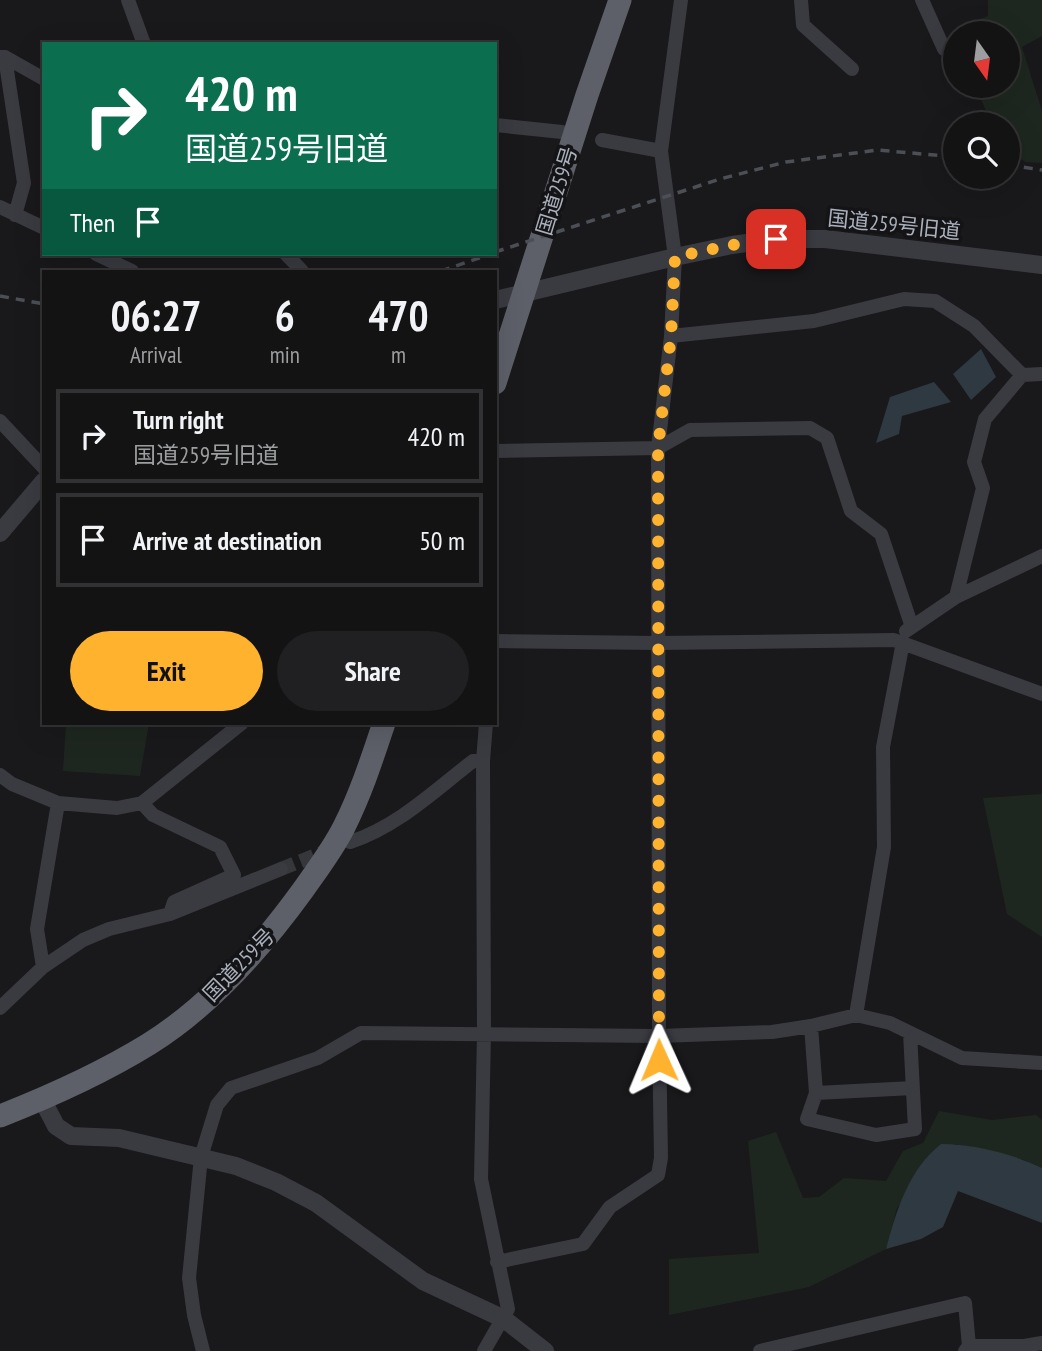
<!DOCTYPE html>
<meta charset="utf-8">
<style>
:root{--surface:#131314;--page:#202022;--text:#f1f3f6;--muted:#9d9ea0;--line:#323234;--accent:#feb22e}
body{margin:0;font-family:"PT Sans Narrow","Noto Sans JP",sans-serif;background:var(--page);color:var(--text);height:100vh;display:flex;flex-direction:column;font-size:26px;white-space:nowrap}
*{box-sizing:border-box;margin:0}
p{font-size:23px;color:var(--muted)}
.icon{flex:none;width:38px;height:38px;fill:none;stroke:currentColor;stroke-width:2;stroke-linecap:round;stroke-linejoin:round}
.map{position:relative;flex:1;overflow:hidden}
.side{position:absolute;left:42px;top:270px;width:455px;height:455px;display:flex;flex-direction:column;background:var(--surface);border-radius:0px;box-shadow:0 7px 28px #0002,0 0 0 2px var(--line)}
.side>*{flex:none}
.top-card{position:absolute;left:42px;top:42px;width:455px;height:214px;border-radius:0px;box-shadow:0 7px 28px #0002,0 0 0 2px var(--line);background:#0b6e4f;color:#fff;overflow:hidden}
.needle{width:46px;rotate:166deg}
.fabs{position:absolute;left:943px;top:21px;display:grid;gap:14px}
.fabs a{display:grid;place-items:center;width:77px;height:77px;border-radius:50%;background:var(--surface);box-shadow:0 7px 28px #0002,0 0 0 2px var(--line);font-size:35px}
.pin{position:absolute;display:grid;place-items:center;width:60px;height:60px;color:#fff;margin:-30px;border-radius:14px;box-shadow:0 4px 10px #0006}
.me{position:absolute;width:77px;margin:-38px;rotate:359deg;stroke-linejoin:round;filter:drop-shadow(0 0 5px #0008)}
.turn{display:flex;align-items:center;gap:24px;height:147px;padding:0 28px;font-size:32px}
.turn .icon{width:91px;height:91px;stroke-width:2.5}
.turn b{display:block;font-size:49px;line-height:60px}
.then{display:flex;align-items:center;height:66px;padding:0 28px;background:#0003;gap:14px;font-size:26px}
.eta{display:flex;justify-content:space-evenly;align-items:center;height:119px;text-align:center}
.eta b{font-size:42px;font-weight:700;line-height:49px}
.button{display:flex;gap:14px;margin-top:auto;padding:14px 28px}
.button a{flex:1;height:80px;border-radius:42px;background:var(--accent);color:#111;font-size:28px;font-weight:700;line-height:80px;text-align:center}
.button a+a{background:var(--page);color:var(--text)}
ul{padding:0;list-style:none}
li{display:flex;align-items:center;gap:21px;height:94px;margin:0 14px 10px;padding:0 14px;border:4px solid var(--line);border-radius:0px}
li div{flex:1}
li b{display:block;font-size:26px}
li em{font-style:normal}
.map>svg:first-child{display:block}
</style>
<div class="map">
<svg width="1042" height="1351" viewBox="0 0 1042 1351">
<rect width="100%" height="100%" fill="#19191b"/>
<path fill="#1e271f" d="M988,0h54v36l-20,11 20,64v52l-16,-1 -18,-10v-28h-17l-15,-38h32v-53h-52l-1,-4 33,-13z
M66,723h83l-9,53 -77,-5z
M1042,794v143l-35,-23 -24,-116z
M939,1111l53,9 44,-5 6,5v48l-18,-8 -69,-16 -58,64 -11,41 -77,38 -140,28v-56l90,-6 -11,-112 28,-9 27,66 16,-1 25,-19 42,3 17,-30 20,-8z"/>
<path fill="#2e3941" d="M981,349l15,28 -25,23 -18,-26z
M934,382l17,20 -49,14 -3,18 -23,9 14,-46z
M941,1144c33,0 72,10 101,24v55l-84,-32 -15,36 -22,12 -35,10c10,-38 23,-80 55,-105z"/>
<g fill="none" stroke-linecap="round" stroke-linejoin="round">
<path stroke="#36373b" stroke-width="14" stroke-dasharray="14 7" stroke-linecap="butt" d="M281,869l48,-19"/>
<path stroke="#3a3b41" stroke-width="14" d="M128,0l16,44
M801,0l2,25 49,44
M922,0l22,49
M0,57h5l39,22
M5,57l19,126 -9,32
M495,125l67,7
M602,140l59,11
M0,207l44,21
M96,254l36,17
M286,254l16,17
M671,336l143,-15 90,-22 31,2 39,25 48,49
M0,421l44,47
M495,451l163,-3 32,-18 120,-2 17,10 24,73 30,23 31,93
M956,597l27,-109 -9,-26 11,-43 37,-44 20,-1
M906,631l50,-34 86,-41
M495,641l163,2 236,-3 148,54
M0,775l12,9 46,19 59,5 25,-5 100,-80
M142,803l11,12 67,32 14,28 -60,27 -4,12
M350,842c47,-15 84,-51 123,-81h10
M43,967l-6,-38 21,-126
M0,1008l43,-41 40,-27 26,-11 61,-15 111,-45
M856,1015l28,-168 -1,-100 20,-105
M811,1026l5,67 -9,26 69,16 39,-6 -5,-96
M816,1093l97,-5
M497,1262l86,-18 27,-37 48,-32 3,-17 -2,-122 -1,-588 13,-112 4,-79 -14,-106 20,-151
M203,1351l-9,-36 -5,-37 12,-121 16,-52 14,-17 87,-30 43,-25 298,3 113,-4 39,-6 45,-11 34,8 72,35 80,5
M484,1351l24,-42 -27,-130 3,-145 -1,-273 3,-38
M760,1351l205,-48 4,43
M965,1351l4,-5h55l18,-3"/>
<path stroke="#3a3b41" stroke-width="18" d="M495,300l180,-43 57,-12 44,-6h49l217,26
M0,533l44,-52
M42,1099l14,27 15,10 48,2 117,28 40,16 40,21 107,78 81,38 41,32"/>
<path stroke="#5d6069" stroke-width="23" d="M495,383l92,-288 33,-95
M0,1116c51,-20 102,-43 149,-72 61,-38 112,-96 154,-154 14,-20 30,-41 41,-63 17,-34 28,-68 40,-104"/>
<path stroke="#4c4f56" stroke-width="3.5" stroke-dasharray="9 7" stroke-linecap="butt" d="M1008,165l34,5
M495,252l225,-73 66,-17 92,-12 78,7
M441,271l50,-17
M0,296l44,8"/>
</g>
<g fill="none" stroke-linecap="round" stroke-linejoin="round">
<path stroke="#feb22e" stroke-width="12" stroke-dasharray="0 21.6" d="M659,1060l-1,-612 13,-112 4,-79 57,-12 44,-6"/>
</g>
<g text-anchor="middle" stroke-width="7" stroke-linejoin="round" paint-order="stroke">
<g font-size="21" fill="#aab0bc" stroke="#141416">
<text transform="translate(557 191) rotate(-73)" y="7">国道259号</text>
<text transform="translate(894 225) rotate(6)" y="7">国道259号旧道</text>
<text transform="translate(239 965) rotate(-46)" y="7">国道259号</text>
</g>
</g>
</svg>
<div class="fabs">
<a><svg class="needle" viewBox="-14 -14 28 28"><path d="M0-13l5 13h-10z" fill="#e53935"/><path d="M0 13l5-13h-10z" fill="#9d9ea0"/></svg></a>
<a><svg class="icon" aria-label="search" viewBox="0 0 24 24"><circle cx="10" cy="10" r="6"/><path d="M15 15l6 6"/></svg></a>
</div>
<div class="pin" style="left:776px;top:239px;background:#d93025"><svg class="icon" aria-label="arrive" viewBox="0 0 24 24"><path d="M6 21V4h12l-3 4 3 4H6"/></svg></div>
<svg class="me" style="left:659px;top:1060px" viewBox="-20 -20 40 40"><path d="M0-17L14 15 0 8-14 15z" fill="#feb22e" stroke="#fff" stroke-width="4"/></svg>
<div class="top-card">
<div class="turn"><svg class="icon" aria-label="right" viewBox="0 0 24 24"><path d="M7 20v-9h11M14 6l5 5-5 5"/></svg><div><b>420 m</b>国道259号旧道</div></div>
<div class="then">Then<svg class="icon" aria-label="arrive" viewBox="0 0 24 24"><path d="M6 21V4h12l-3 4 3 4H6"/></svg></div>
</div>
<section class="side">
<div class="eta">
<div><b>06:27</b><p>Arrival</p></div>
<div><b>6</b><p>min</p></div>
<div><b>470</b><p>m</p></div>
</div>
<ul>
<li><svg class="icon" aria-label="right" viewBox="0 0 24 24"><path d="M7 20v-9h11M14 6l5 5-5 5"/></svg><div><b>Turn right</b><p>国道259号旧道</p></div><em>420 m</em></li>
<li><svg class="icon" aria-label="arrive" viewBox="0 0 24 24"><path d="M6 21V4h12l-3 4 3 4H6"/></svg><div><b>Arrive at destination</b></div><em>50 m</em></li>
</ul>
<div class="button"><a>Exit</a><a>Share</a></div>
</section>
</div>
